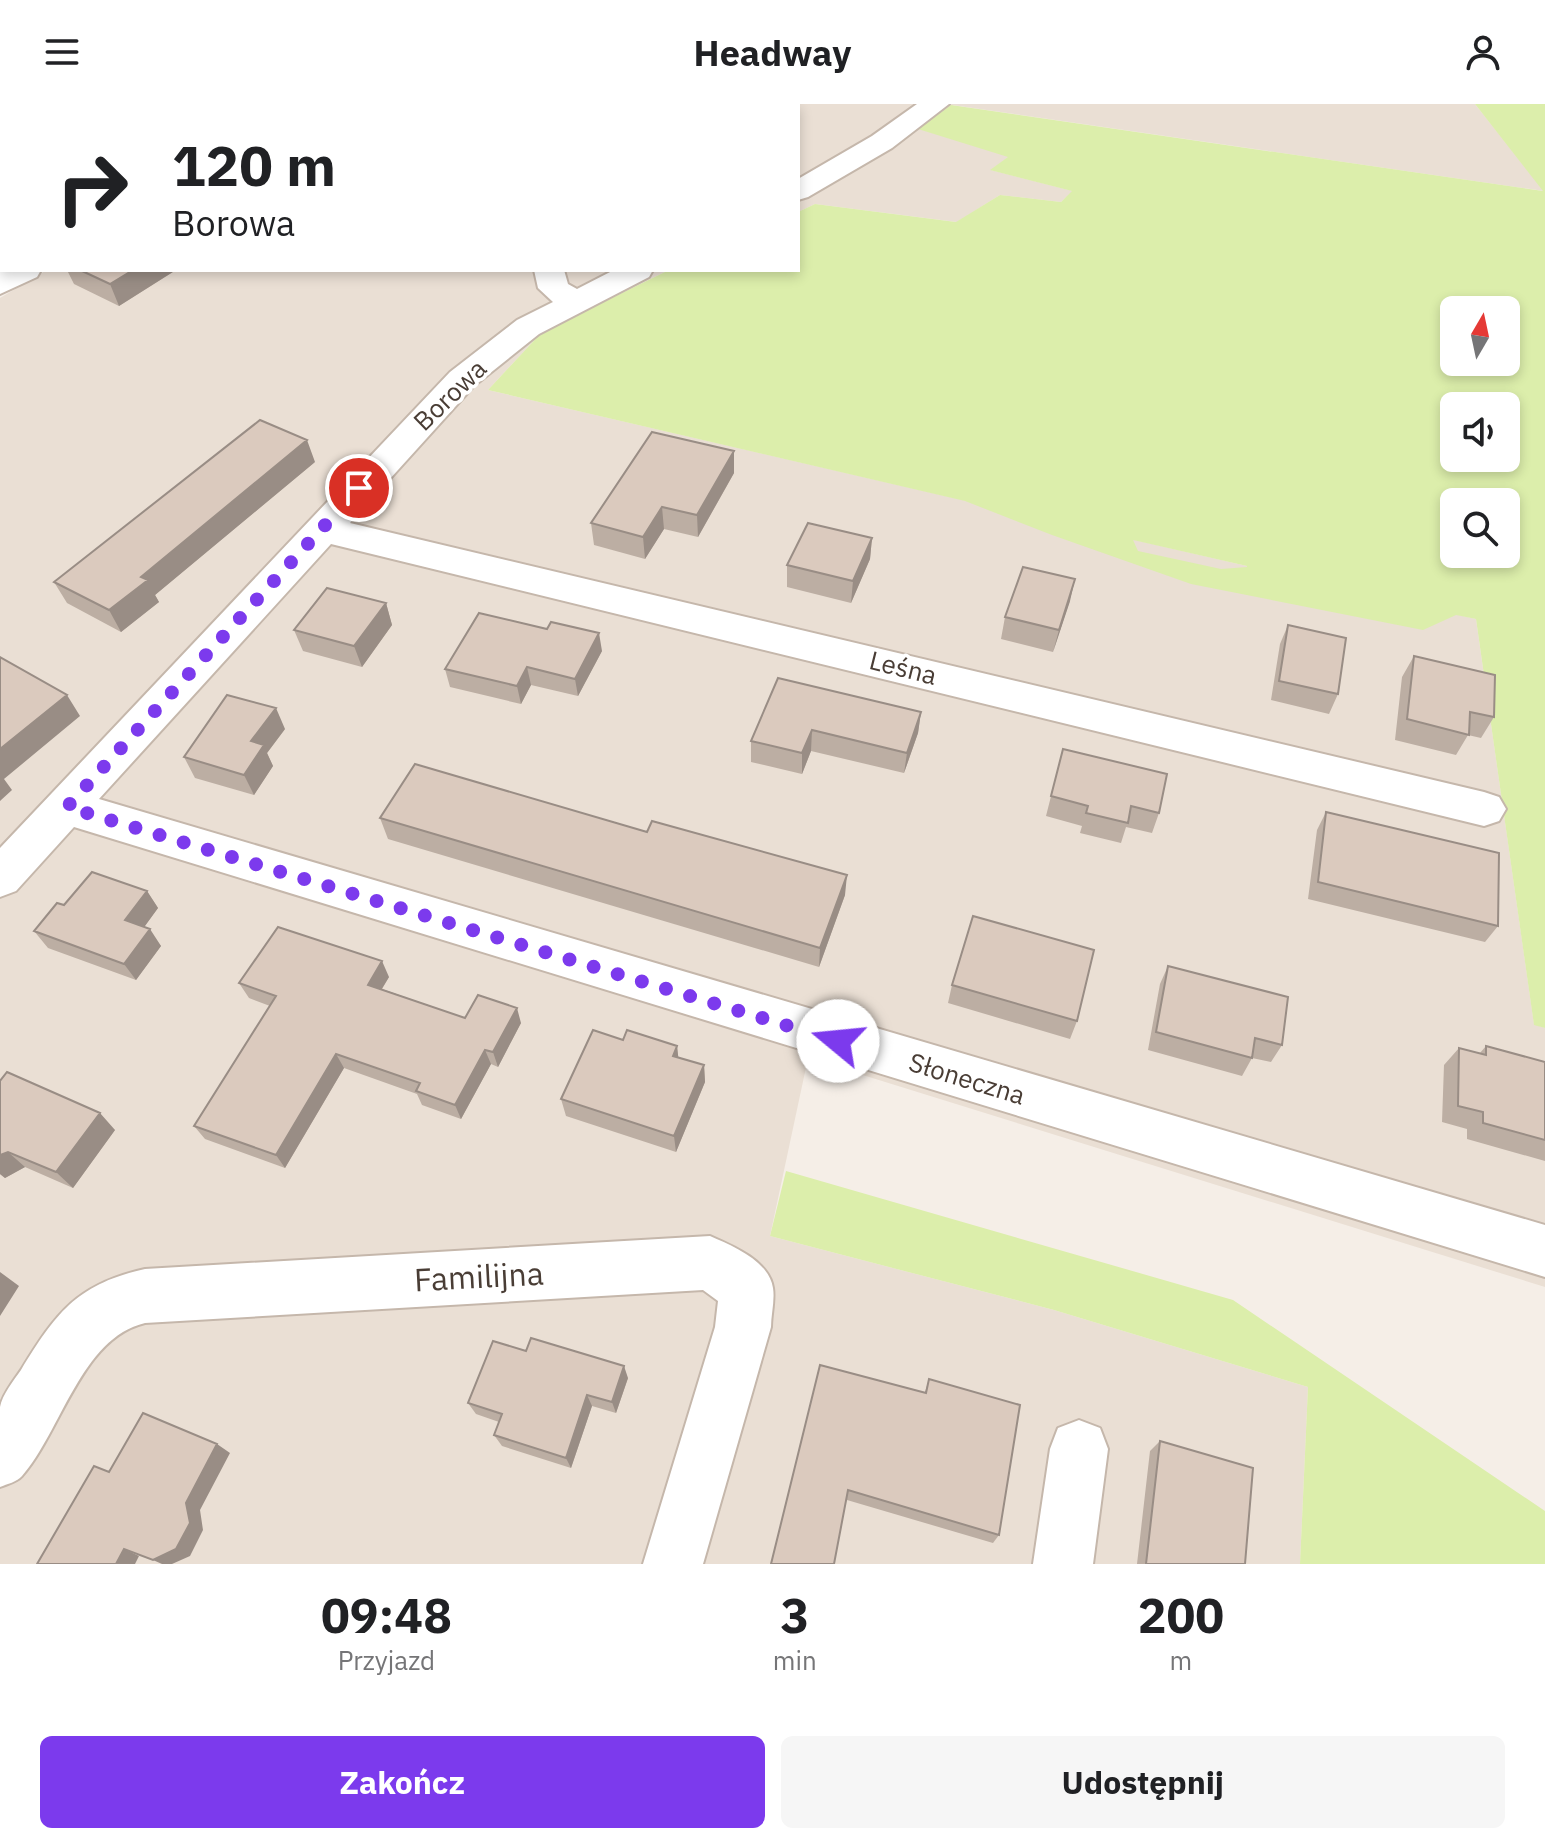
<!DOCTYPE html>
<html lang="pl">
<meta charset="utf-8">
<style>
:root{--surface:#fff;--page:#f6f6f6;--text:#202124;--muted:#757577;--accent:#7c3aed}
body{margin:0;font-family:"IBM Plex Sans",sans-serif;background:var(--page);color:var(--text);height:100vh;display:flex;flex-direction:column;font-size:30px;white-space:nowrap}
*{box-sizing:border-box;margin:0}
p{font-size:26px;color:var(--muted)}
.icon{flex:none;width:44px;height:44px;fill:none;stroke:currentColor;stroke-width:2;stroke-linecap:round;stroke-linejoin:round}
.map{position:relative;height:1460px;overflow:hidden}
.drawer{display:flex;flex-direction:column;background:var(--surface);flex:1}
.drawer>*{flex:none}
.hud{position:absolute;left:0px;top:0px;width:800px;height:168px;box-shadow:0 4px 12px #0003;background:#fff;color:var(--text);overflow:hidden}
.needle{width:52px;rotate:9deg}
.fabs{position:absolute;left:1440px;top:192px;display:grid;gap:16px}
.fabs a{display:grid;place-items:center;width:80px;height:80px;border-radius:12px;background:var(--surface);box-shadow:0 4px 12px #0003;font-size:40px}
.pin{position:absolute;display:grid;place-items:center;width:68px;height:68px;color:#fff;margin:-34px;border:4px solid #fff;border-radius:50%;box-shadow:0 2px 8px #0007}
.me{position:absolute;width:88px;margin:-44px;rotate:287deg;stroke-linejoin:round;filter:drop-shadow(0 0 6px #0008)}
.turn{display:flex;align-items:center;gap:28px;height:168px;padding:0 40px;font-size:36px}
.turn .icon{width:104px;height:104px;stroke-width:2.5}
.turn b{display:block;font-size:56px;line-height:68px}
.eta{display:flex;justify-content:space-evenly;align-items:center;height:136px;text-align:center}
.eta b{font-size:48px;font-weight:700;line-height:56px}
.action{display:flex;gap:16px;margin-top:auto;padding:16px 40px}
.action a{flex:1;height:92px;border-radius:12px;background:var(--accent);color:#fff;font-size:32px;font-weight:700;line-height:92px;text-align:center}
.action a+a{background:var(--page);color:var(--text)}
header{display:flex;justify-content:space-between;align-items:center;height:104px;padding:0 40px;background:var(--surface);font-size:36px;font-weight:700}
.map>svg:first-child{display:block}
</style>
<header><svg class="icon" aria-label="menu" viewBox="0 0 24 24"><path d="M4 6h16M4 12h16M4 18h16"/></svg>Headway<svg class="icon" aria-label="person" viewBox="0 0 24 24"><circle cx="12" cy="8" r="4"/><path d="M4 21q1-7 8-7t8 7"/></svg></header>
<div class="map">
<svg width="1545" height="1460" viewBox="0 0 1545 1460">
<rect width="100%" height="100%" fill="#f5eee7"/>
<path fill="#eadfd4" d="M330,0h1145l69,87 -592,-86 57,52 -18,13 82,21 -12,11 -61,-7 -43,27 -142,-18 -17,8v-106h-472z
M47,166h622l-127,62 -54,58 988,229 58,405 11,4v259l-737,-229 -38,178 284,74 254,77 -8,177h-1300v-1266z"/>
<path fill="#dceeab" fill-rule="evenodd" d="M1475,0h70v924l-11,-3 -58,-406 -20,-4 -33,15 -232,-46 -139,-49 -87,-34 -477,-111 54,-58 127,-62h129v-58l17,-8 141,18 44,-27 61,7 11,-11 -82,-21 18,-13 -90,-28 33,-24 592,86zM1454,206h52v52h-52zM1454,302h52v52h-52zM1454,398h52v52h-52zM1133,436l114,26v1l-26,2 -83,-18z
M786,1067l447,129 312,211v53h-245l8,-177 -254,-77 -284,-74z"/>
<g fill="none" stroke-linecap="round" stroke-linejoin="round">
<g stroke="#c5b7ab" stroke-width="4">
<path id="minor" d="M297,0h29l-31,2z
M917,0h32l-57,44 -84,49 -10,3v-21l74,-43z
M4,166h37l-4,7 -37,17v-22z
M534,166h30l4,14 9,5 37,-19h39l-4,7 -110,57 -65,52 -124,137 1134,269 15,5 7,12 -7,12 -15,5 -1153,-282 -232,255 1446,426v52l-1471,-450 -58,64 -16,6v-49l450,-476 67,-52 36,-18 -15,-14z
M710,1132c23,10 59,25 63,52 2,12 -2,27 -2,39l-68,237h-60l72,-237 3,-26 -15,-11 -558,33c-64,15 -84,109 -123,153 -5,6 -15,8 -22,11 0,-26 0,-54 0,-80 2,-12 14,-27 21,-37 35,-57 56,-86 124,-101z
M1079,1316l21,8 8,21 -15,115h-60l17,-115 8,-21z"/>
</g>
<use href="#minor" fill="#fff" fill-rule="evenodd"/>
</g>
<path fill="#bcaea3" d="M455,0h48l-1,2h-37l-10,-1z
M67,166h109l-57,36 -45,-22z
M734,347v22l-36,64 -34,-8 -19,30 -51,-14 -3,-22z
M315,358l-160,133 4,7 -38,30 -54,-29 -13,-21z
M872,434l-2,21 -19,44 -64,-16v-22z
M1070,497l-17,51 -52,-13 4,-22z
M386,499l6,22 -30,42 -59,-16 -9,-21z
M1288,521l50,69 -9,20 -58,-14 9,-56z
M602,547l-24,45 -47,-11 -10,19 -71,-17 -5,-18z
M1414,552l80,61 -13,21 -13,-3 -12,20 -61,-15 7,-63z
M778,574l143,34 -3,21 -14,40 -93,-22 -9,23 -51,-12v-21z
M285,625l-18,24 6,13 -19,29 -59,-17 -11,-21z
M1063,645l96,64 -7,20 -26,-6 -5,16 -41,-10 2,-7 -36,-10z
M1326,708l172,114 -13,16 -177,-43 9,-69z
M380,714l465,77 -26,72 -431,-128z
M147,787l11,17 -14,19 17,19 -25,34 -88,-32 -14,-17z
M1168,862l114,79 -11,17 -19,-4 -10,18 -94,-26 12,-66z
M389,873l-7,12 83,29 56,5 -23,44 -7,-3 -30,55 -39,-14 -5,-11 -73,-26 -59,100 -80,-29 -11,-13 76,-120 -21,-8 -10,-15z
M952,881l125,36 -7,18 -122,-36z
M623,936l54,6 1,11 26,8 1,17 -29,70 -110,-36 -5,-17z
M1486,942l59,16v99l-78,-22v-10l-25,-7 2,-57 15,-17 21,5z
M0,977l115,49 -42,58 -48,-21 -20,11 -5,-4z
M628,1274l-12,35 -24,-7 -21,62 -69,-22 -8,-11 5,-13 -23,-8 -8,-11z
M929,1275l70,156 -6,8 -146,-43 -76,64 154,-172z
M1160,1337l85,123h-108l13,-113z"/>
<path fill="#998d85" d="M133,166h43l-57,36 -9,-22z
M307,336l8,22 -160,133 4,7 -38,30 -12,-22 32,-33z
M734,347v22l-36,64 -1,-22z
M662,403l2,22 -19,30 -2,-22z
M872,434l-2,21 -19,44 2,-22z
M1075,475l-5,22 -17,51 6,-22z
M386,499l6,22 -30,42 -8,-21z
M599,529l3,18 -24,45 -3,-17z
M527,563l4,18 -10,19 -4,-18z
M67,591l13,21 -76,63 8,11 -12,11v-52z
M276,604l9,21 -18,24 6,13 -19,29 -10,-20 7,-34z
M921,608l-3,21 -14,40 3,-20z
M812,626l-1,21 -9,23v-21z
M847,771l-2,20 -26,72 1,-19z
M147,787l11,17 -21,29 -12,-17z
M150,825l11,17 -25,34 -12,-16z
M382,857l7,16 -14,23 -7,-15z
M517,904l4,15 -23,44 -5,-15z
M677,942l2,17 -6,-7z
M485,946l6,14 -30,55 -6,-14z
M336,950l8,14 -59,100 -9,-13z
M704,961l1,17 -29,70 -2,-16z
M100,1009l15,17 -42,58 -17,-16z
M8,1048l17,15 -20,11 -5,-4v-19z
M0,1168l19,14 -19,30z
M624,1262l4,12 -12,35 -4,-11z
M587,1291l5,11 -21,62 -5,-10z
M217,1340l13,9 -30,57 3,20 -13,26 -18,8h-10l-9,-4 33,-57z
M124,1445l15,7 -4,8h-19z"/>
<path fill="#dbcabe" stroke="#998d85" stroke-width="2" d="M80,166h53l-23,14z
M260,316l47,20 -166,137 7,3 -39,30 -55,-28z
M652,328l82,19 -37,64 -35,-8 -19,30 -52,-14z
M808,419l64,15 -19,43 -66,-16z
M1023,463l52,12 -16,51 -54,-13z
M327,484l59,15 -32,43 -60,-16z
M479,509l68,16 4,-7 48,11 -24,46 -48,-12 -10,19 -72,-17z
M1288,521l58,13 -8,56 -59,-13z
M1414,552l81,19 -1,42 -24,-5 -1,23 -62,-16z
M0,553l67,38 -67,54z
M778,574l143,34 -14,41 -95,-23 -10,23 -51,-12z
M227,591l49,13 -25,33 13,4 -20,30 -60,-18z
M1063,645l104,25 -8,39 -28,-7 -3,17 -42,-10 2,-7 -37,-10z
M415,660l232,68 5,-11 195,54 -27,73 -440,-130z
M1326,708l173,41 -1,73 -180,-44z
M92,768l55,19 -22,29 25,9 -26,35 -90,-33 23,-28 7,2z
M973,812l121,34 -17,71 -125,-36z
M278,823l104,34 -14,24 97,33 13,-23 39,13 -24,44 -8,-2 -30,55 -39,-14 4,-8 -84,-29 -60,101 -82,-29 82,-130 -37,-13z
M1168,862l120,31 -6,48 -27,-7 -3,20 -96,-26z
M593,926l30,10 4,-10 50,16 -4,10 31,9 -30,71 -113,-37z
M1486,942l59,16v78l-62,-17v-11l-25,-6 1,-58 27,7z
M7,968l93,41 -44,59 -48,-20 -8,3v-74z
M531,1234l93,28 -12,36 -25,-7 -21,63 -72,-23 8,-21 -34,-11 25,-62 33,10z
M820,1261l106,28 3,-14 91,26 -21,130 -151,-45 -14,74h-63z
M143,1309l74,31 -31,59 4,20 -14,26 -23,11 -29,-11 -8,15h-79l57,-98 15,6z
M1160,1337l93,27 -8,96h-99z"/>
<g fill="none" stroke-linecap="round" stroke-linejoin="round">
<path stroke="#7c3aed" stroke-width="14" stroke-dasharray="0 25.2" d="M359,384l-292,319 771,234"/>
</g>
<g text-anchor="middle" stroke-width="7" stroke-linejoin="round" paint-order="stroke">
<g font-size="26" fill="#493d35" stroke="#fff">
<text transform="translate(450 291) rotate(-44)" y="9">Borowa</text>
<text transform="translate(903 564) rotate(14)" y="9">Leśna</text>
<text transform="translate(967 975) rotate(17)" y="9">Słoneczna</text>
</g>
<g font-size="32" fill="#493d35" stroke="#fff">
<text transform="translate(479 1173) rotate(-3)" y="11">Familijna</text>
</g>
</g>
</svg>
<div class="fabs">
<a><svg class="needle" viewBox="-14 -14 28 28"><path d="M0-13l5 13h-10z" fill="#e53935"/><path d="M0 13l5-13h-10z" fill="#757577"/></svg></a>
<a><svg class="icon" aria-label="sound" viewBox="0 0 24 24"><path d="M4 9h4l5-4v14l-5-4H4zM17 9q2 3 0 6"/></svg></a>
<a><svg class="icon" aria-label="search" viewBox="0 0 24 24"><circle cx="10" cy="10" r="6"/><path d="M15 15l6 6"/></svg></a>
</div>
<div class="pin" style="left:359px;top:384px;background:#d93025"><svg class="icon" aria-label="arrive" viewBox="0 0 24 24"><path d="M6 21V4h12l-3 4 3 4H6"/></svg></div>
<svg class="me" style="left:838px;top:937px" viewBox="-20 -20 40 40"><circle r="19" fill="#fff"/><path d="M0-13L10 11 0 6-10 11z" fill="#7c3aed"/></svg>
<div class="hud">
<div class="turn"><svg class="icon" aria-label="right" viewBox="0 0 24 24"><path d="M7 20v-9h11M14 6l5 5-5 5"/></svg><div><b>120 m</b>Borowa</div></div>
</div>
</div>
<section class="drawer">
<div class="eta">
<div><b>09:48</b><p>Przyjazd</p></div>
<div><b>3</b><p>min</p></div>
<div><b>200</b><p>m</p></div>
</div>
<div class="action"><a>Zakończ</a><a>Udostępnij</a></div>
</section>
